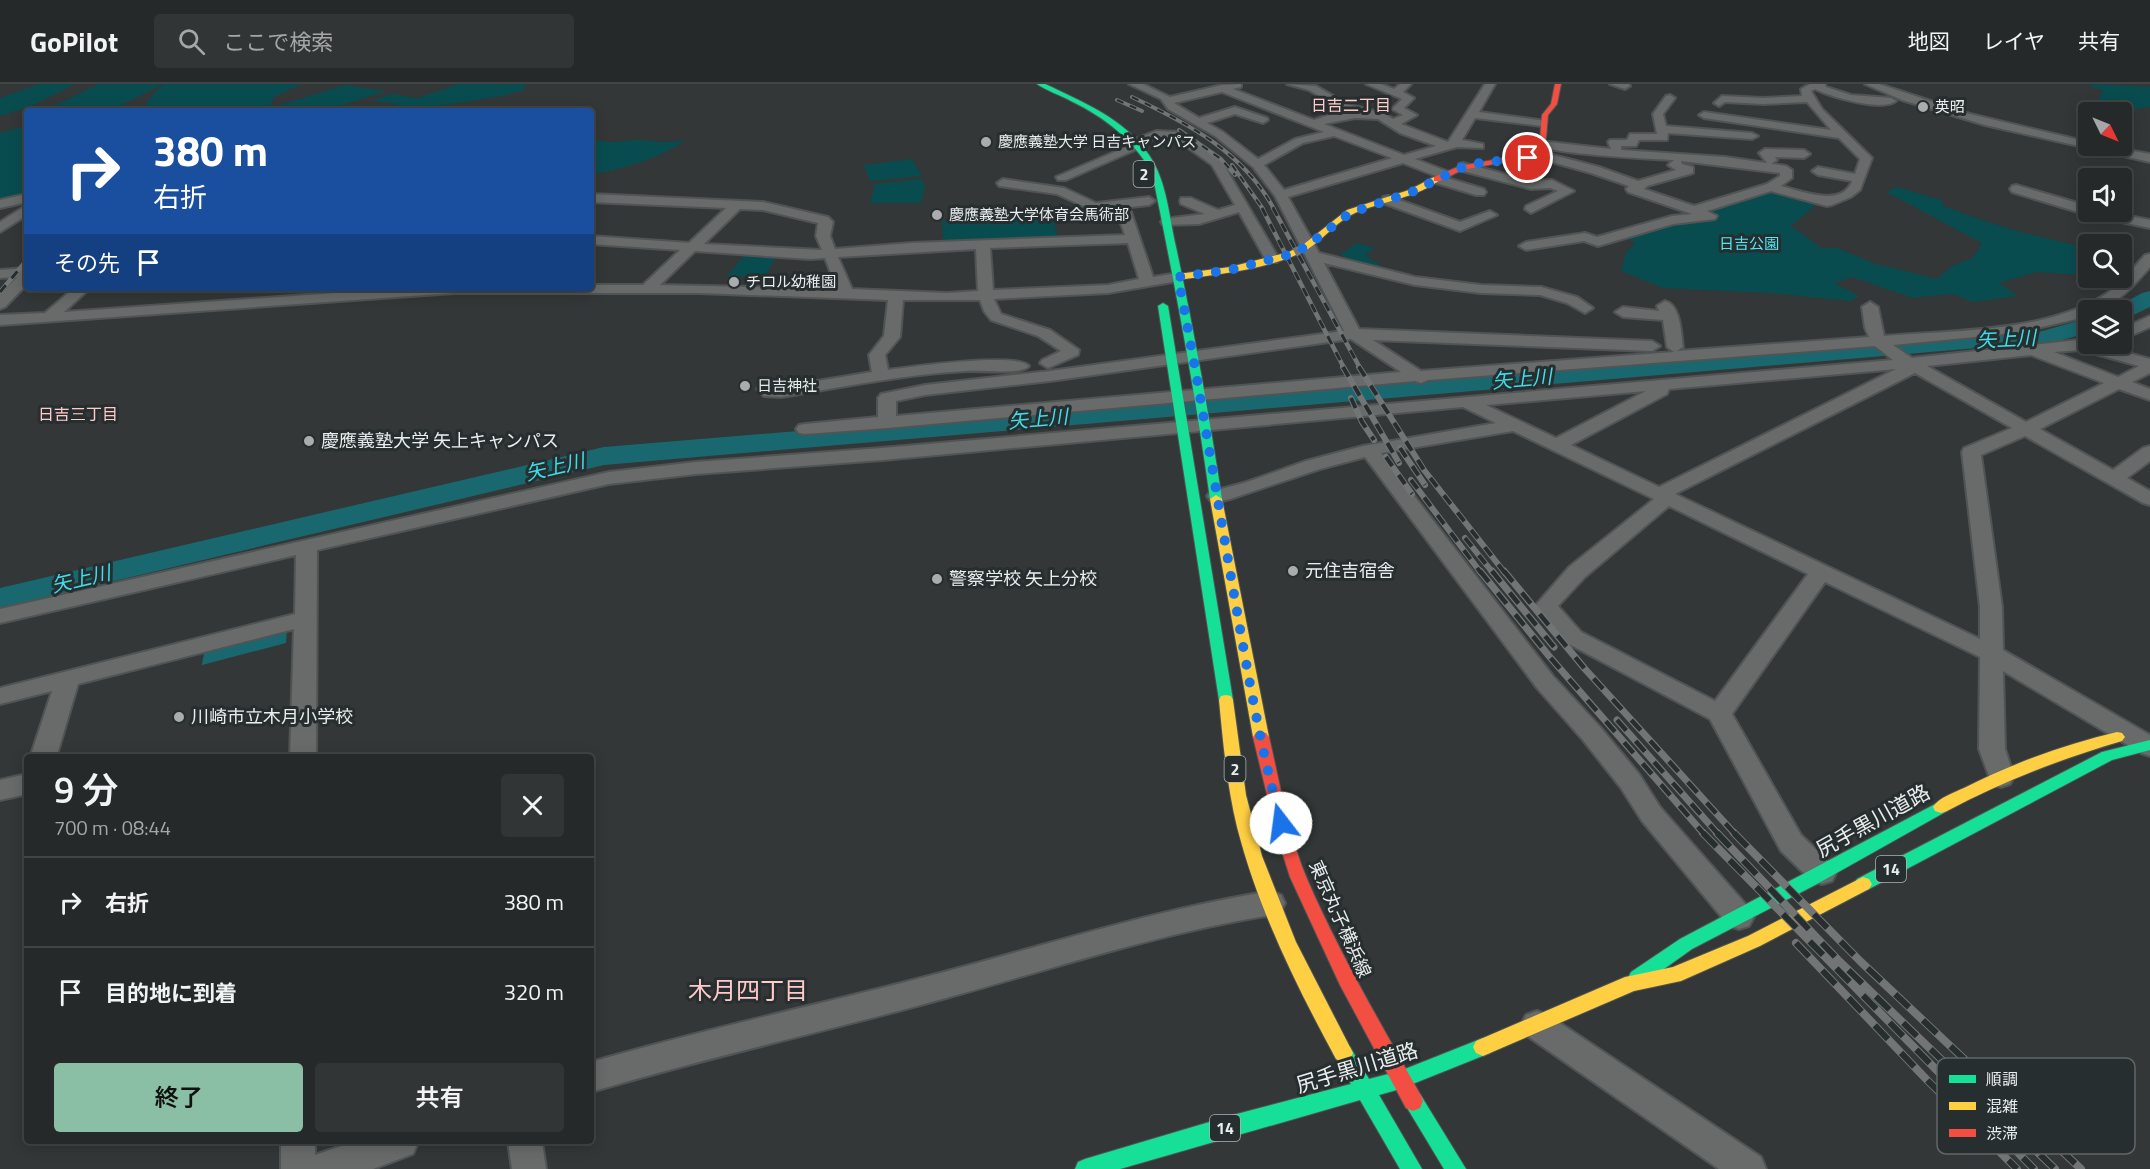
<!DOCTYPE html>
<html lang="ja">
<meta charset="utf-8">
<style>
:root{--surface:#262929;--page:#323535;--text:#f1f3f6;--muted:#a4a6a8;--line:#424546;--accent:#8abfa5}
body{margin:0;font-family:"Titillium Web","Noto Sans JP",sans-serif;background:var(--page);color:var(--text);height:100vh;display:flex;flex-direction:column;font-size:22px;white-space:nowrap}
*{box-sizing:border-box;margin:0}
p{font-size:20px;color:var(--muted)}
.icon{flex:none;width:33px;height:33px;fill:none;stroke:currentColor;stroke-width:2;stroke-linecap:round;stroke-linejoin:round}
.map{position:relative;flex:1;overflow:hidden}
.sheet{position:absolute;left:24px;top:670px;width:570px;height:390px;display:flex;flex-direction:column;background:var(--surface);border-radius:6px;box-shadow:0 3px 15px #0003,0 0 0 2px var(--line)}
.sheet>*{flex:none}
.guide{position:absolute;left:24px;top:24px;width:570px;height:183px;border-radius:6px;box-shadow:0 3px 15px #0003,0 0 0 2px var(--line);background:#1a4fa0;color:#fff;overflow:hidden}
.needle{width:39px;rotate:133deg}
.controls{position:absolute;left:2078px;top:18px;display:grid;gap:12px}
.controls a{display:grid;place-items:center;width:54px;height:54px;border-radius:6px;background:var(--surface);box-shadow:0 3px 15px #0003,0 0 0 2px var(--line);font-size:30px}
.pin{position:absolute;display:grid;place-items:center;width:51px;height:51px;color:#fff;margin:-26px;border:3px solid #fff;border-radius:50%;box-shadow:0 2px 6px #0007}
.me{position:absolute;width:66px;margin:-33px;rotate:345deg;stroke-linejoin:round;filter:drop-shadow(0 0 4px #0008)}
.turn{display:flex;align-items:center;gap:21px;height:126px;padding:0 30px;font-size:27px}
.turn .icon{width:78px;height:78px;stroke-width:2.5}
.turn b{display:block;font-size:42px;line-height:51px}
.then{display:flex;align-items:center;height:57px;padding:0 30px;background:#0003;gap:12px;font-size:22px}
.round{display:grid;place-items:center;flex:none;width:63px;height:63px;border-radius:6px;background:var(--page)}
.headline{display:flex;align-items:center;justify-content:space-between;height:102px;padding:0 30px}
h1{font-size:36px;font-weight:600;line-height:45px}
.primary-button{display:flex;gap:12px;margin-top:auto;padding:12px 30px}
.primary-button a{flex:1;height:69px;border-radius:6px;background:var(--accent);color:#111;font-size:24px;font-weight:600;line-height:69px;text-align:center}
.primary-button a+a{background:var(--page);color:var(--text)}
ul{padding:0;list-style:none}
li{display:flex;align-items:center;gap:18px;height:90px;padding:0 30px;border-top:2px solid var(--line)}
li div{flex:1}
li b{display:block;font-size:22px}
li em{font-style:normal}
header{display:flex;align-items:center;gap:36px;box-sizing:border-box;height:84px;padding:0 30px;background:var(--surface);border-bottom:2px solid var(--line)}
header strong{font-size:28px}
nav{display:flex;gap:33px;margin-inline-start:auto;font-size:21px}
.search{width:420px;height:54px;background:var(--page);display:flex;align-items:center;gap:15px;box-sizing:border-box;padding:0 21px;border-radius:6px;color:var(--muted);font-size:22px}
.map>svg:first-child{display:block}
</style>
<header>
<strong>GoPilot</strong>
<div class="search"><svg class="icon" aria-label="search" viewBox="0 0 24 24"><circle cx="10" cy="10" r="6"/><path d="M15 15l6 6"/></svg>ここで検索</div>
<nav><a>地図</a><a>レイヤ</a><a>共有</a></nav>
</header>
<div class="map">
<svg width="2150" height="1085" viewBox="0 0 2150 1085">
<rect width="100%" height="100%" fill="#333737"/>
<path fill="#094c50" d="M39,0h36l-43,22 -32,10v-18z
M99,0h64l-52,27h-67z
M164,0h138l-28,13 -4,11 75,-23 41,6 -61,20h-184l14,-19z
M451,0h75l-3,6 -20,6 -78,12 -2,3h-45l20,-7 -26,-3 20,-7 25,4 40,-13z
M2093,0l57,3v20c-17,4 -36,1 -52,-7l5,-10 -14,-4z
M18,44h9v66l-27,6v-67z
M598,56c16,5 29,-1 44,0 16,2 28,3 44,0 -25,18 -65,30 -95,34v-33z
M912,75l10,17 -52,5 -6,-16z
M922,95l3,8 -4,16h-51l5,-19z
M1897,103l47,14 -2,4c48,20 95,32 146,43v19l-6,8 -45,-3 -38,11 19,13 -45,6 -21,-8 -39,4 -61,-21 -18,6 25,13 -8,5 -80,-8 -108,-5 -42,-17 5,-19 10,-9 -14,-6 91,-22 -5,-6 62,-19 49,12 -28,24 28,20v2h18l36,15 64,16 15,-13 21,-8 9,-15 -96,-51z
M1051,126l7,27 -115,5 -1,-21 27,-1v-7z
M1357,159l18,5 -10,7 25,17 -42,-10 1,-4 -9,-3z
M745,171l31,1 -10,20 -40,1z"/>
<path fill="#19686f" d="M287,546l-1,13 -84,22 2,-13z"/>
<g fill="none" stroke-linecap="round" stroke-linejoin="round">
<path fill="#19686f" fill-rule="evenodd" d="M2150,207v16l-29,14v-11h-9l30,-17z
M2088,234v15l-48,13 -63,2 -1373,117 -604,143v-20l604,-141 1373,-113 62,-2z"/>
<g stroke="#515454" stroke-width="4">
<path id="street" d="M1129,0h14l27,13 52,-12 19,-1v3l-8,2 81,31 15,-5 24,-3 -14,-4 -30,-18 -22,-6 29,2 31,18 38,10 8,5 10,-4 -11,-6 10,-10 -36,-15h15l13,5 6,-5h11l-8,8 11,6 -10,10 13,7 -16,9 47,18 37,-58h10l-16,28 67,9v4l-4,1 -67,-8 -13,22 21,4v4l-26,-1 -42,12 34,13 2,3 -4,3 37,11 2,3 -2,3h-8l-43,-13 -2,-3 5,-3 -33,-13 -115,34 31,56 96,24 66,8 60,2 36,10 16,11 -8,5 -18,-10 -27,-8 -59,-2 -66,-8 -91,-22 35,66 293,12 8,5 -8,5 -279,-11 48,31 253,-19 -7,-5 -4,-27 -40,-3 -8,-5 8,-5 36,4 -2,-5 8,-5c16,4 16,33 18,46l-6,4 192,-14 -4,-9 -3,-21 8,-5 8,5 6,29c69,-6 162,-3 222,-42 15,-10 27,-26 39,-39l5,-1v13c-16,18 -36,43 -62,43v5l-7,3 -66,15 -122,12 19,13 176,-19v5h8l54,15v14l-18,9 18,7v11l-31,-11 -79,40 73,41 30,-22 7,-2v15l-23,17 23,13v14l-7,-2 -118,-67 -44,19 21,152 1,43 147,85v21l-9,-3 -138,-82 2,78 9,28 -4,7 -9,3 -9,-3 -13,-35 1,-92 -155,-75 -93,132 69,121 31,30 4,8 -4,8 -10,3 -10,-3 -31,-30 -71,-132 -145,-77 -30,-36 34,-39 85,-68 -141,-68 -132,22 172,223 48,52 38,46 21,33 89,101 5,9 -5,9 -10,3 -10,-3 -87,-105 -21,-33 -38,-48 -46,-52 -172,-231 -45,12 -90,30 -13,3 -7,-2 -3,-4 3,-4 37,-10 59,-21 57,-15 133,-23 -33,-16 -581,53 -186,14 -87,10 -292,66 -1,208h-26l4,-129 -216,55 -22,74h-26l22,-67 -52,13v-16l295,-74 1,-59 -296,68v-14l609,-137 87,-10 186,-14 1011,-88 -18,-14 -447,34 -7,3 -6,-2 -528,47 -82,6 -6,-1 -3,-4 3,-4 6,-1 73,-7v-19l3,-4 44,-9 125,-14 294,-40 -69,-135 -22,-29 -38,-31 -47,-27 -7,-10zM1222,8l102,40 -29,7 -37,20 -35,-27 -16,-9 28,-9 28,9 5,-3 -1,-2 -32,-11 -36,11 -25,-15zM1355,34l23,1 22,14 36,13 -32,9 -80,-31zM1334,52l58,22 -108,32 -20,-25 39,-22zM1351,255l50,33 -505,44v-15l29,-6 125,-14zM2081,266l58,16 -21,11 -64,-25zM2031,271l73,28 -78,39 -99,-56zM1896,285l-237,118 -88,-42 96,-51 2,-5zM1915,289l97,55 -48,20 -2,4 18,155v32l-305,-145zM1646,307l-90,47 -70,-33zM1669,422l139,68 -93,127 -134,-69 -23,-26 27,-29z
M1610,0h19l1,2 -5,3z
M1810,0h15l1,3 25,8 40,3 5,3c-14,11 -65,-4 -81,-12l-4,2 11,18 50,49 -12,32 -9,7 -19,8 -5,1 -56,-15 -64,20 10,5 -2,3 -42,5 -75,22 -14,-5 -58,9 -7,-4 7,-4 59,-9 12,4 75,-21 20,-2 -64,-22 -2,-3 3,-3 -38,-13 -50,-14 -2,-2 6,-4 54,14 39,14 38,-11 -8,-5 6,-5c-23,-1 -127,-6 -140,-16l6,-3 71,8 -3,-7 2,-2h17l3,-6h27l-4,-20 13,-18 4,-1 5,3 -12,16 3,12 86,7 6,3 -6,3 -84,-6 -1,7h-28l-3,6h-15v4l104,7 61,9 6,4v8l-11,8c20,5 61,22 71,-5l-34,-6 -6,-4 6,-4 37,7 5,-15 -21,-21 -135,-20 -5,-3 5,-3 127,18 -24,-28 -44,2 -38,-2 -6,4 -5,-3 8,-7 41,2 39,-2 -1,-7zM1681,77l99,12v3l-13,8 -73,22 -50,-17 3,-3 46,-13v-6l-11,-3z
M1865,0h14l91,30 118,28v4h17l45,8v8l-165,-37 -83,-25z
M1156,47l24,1 41,28 58,99 -2,3h-10l-28,-50 -40,12 -36,1 -2,-3 2,-3 42,-5 -24,-10 -1,-3 1,-3h10l27,12 17,-5 -23,-40 -39,-28h-16l-21,7 -6,-3z
M1131,61l4,1v4l-69,30h-8l-2,-3z
M1765,65l39,1 6,4 -6,4 -29,-1 2,3 -6,4 -4,-1 -8,-10z
M1463,79l68,18 21,-1 22,11 -43,22 -6,-4 1,-3 32,-15 -8,-3 -19,1 -72,-19v-6z
M1003,95l61,9 32,15 53,-6 6,4 -6,4 -55,6 -37,-17 -58,-8 -2,-3z
M2016,101l72,21v6h21l41,8v8l-62,-13 -76,-23 -2,-3 2,-3z
M27,110v8l-27,6v-8z
M591,110l172,8 65,15 5,5 -3,14 5,13 77,-6 213,-8 -8,-23 7,-4 7,4 22,65 25,-4 7,4 -7,4 -70,12 -114,6 7,15 49,16 29,20 -1,5 -30,13 -8,-5 2,-3 19,-9 -23,-15 -47,-16 -7,-9 -4,-11h-77l-3,37 -15,18 3,15c21,-3 130,-18 141,-4 -7,9 -49,4 -62,5 -62,3 -124,16 -186,26l-17,-1 -7,-7 3,-4 6,-1 15,3 91,-15 -3,-17 15,-19 4,-36 -190,-7h-244l-454,32v-10l45,-2 29,-25h16l-26,24 343,-24h184v-3h52l37,-35 -89,-6v-8l98,7 37,-35 -135,-6zM740,125l23,1 55,13 -2,13 6,14 -118,-6zM1128,159l11,36 -31,6 -115,5 -3,-42zM976,165l2,42 -31,2 -95,-4 -14,-32zM695,167l115,8 15,-1 12,31 -177,-4z
M1388,112l72,26 30,-11 7,4 -37,16 -77,-28 -1,-3 1,-3z
M27,121v10l-27,17v-10z
M27,184v16l-22,23 -5,2v-14l17,-18 -17,1v-8z
M2150,232v11l-29,13v-11z
M27,690v20l-27,6v-20z
M1271,807l10,4 4,8 -4,8 -10,4c-111,18 -217,53 -325,83 -118,33 -238,59 -355,94v-30c117,-34 236,-59 353,-90 109,-29 215,-63 327,-81z
M1537,927l11,4 213,142 5,12h-47l-193,-134 -5,-10 5,-10z
M281,1058h34v13l38,-13h65l-5,12 -40,15h-92z
M508,1058h34l4,27h-34z"/>
</g>
<g stroke="#515454" stroke-width="2">
<path id="fast" d="M1037,0h8c38,18 80,35 104,71 18,26 20,62 27,92 18,84 33,167 46,252l-2,2 -4,2 -6,-4c-15,-110 -36,-218 -58,-327 -20,-33 -46,-54 -81,-71 -11,-6 -24,-10 -34,-17z
M1163,219l5,3 65,394 -2,4h-10l-2,-4 -61,-394z
M2150,656v10l-38,10 -243,129 -6,2 -6,-2 -3,-5 3,-5 245,-127z
M1941,717l6,2 2,4 -2,4 -130,73 -125,65 -49,35 -6,2 -6,-2 -3,-6 3,-6 49,-33z
M1483,954l7,3 3,6 -3,6 -90,36 -21,6 43,74h-22l-40,-69 -240,69h-45l3,-7 7,-3 148,-44 118,-31 -18,-31 3,-6 7,-3 7,3 19,32 31,-8z
M1413,1007l7,3 46,75h-22l-41,-68 3,-7z"/>
</g>
<g stroke="#515454" stroke-width="2">
<path id="slow" d="M1434,93l7,2c-24,19 -58,22 -86,34 -17,7 -31,26 -47,36 -34,20 -91,25 -130,31l-4,-3 4,-3 52,-7 59,-15 15,-8 43,-34 62,-20z
M1216,411l6,4 47,238 -3,4h-10l-3,-4 -43,-238z
M1226,611l5,1 2,4 13,95 16,61 34,86 57,111 -3,6 -7,3 -7,-3c-40,-74 -78,-150 -99,-232 -10,-41 -14,-85 -18,-127l2,-4z
M2117,648l5,1 3,4 -3,4c-61,18 -119,40 -175,70l-6,2 -6,-2 -2,-4c5,-9 22,-15 31,-19 49,-25 100,-43 153,-56z
M1863,793l6,2 3,5 -3,5 -109,57 -79,35 -47,10 -151,65 -7,-3 -3,-6 3,-6 149,-64 48,-10 75,-31z"/>
</g>
<g stroke="#515454" stroke-width="2">
<path id="jam" d="M1555,0h6l-4,20 -9,11 -2,23 -10,18 -74,14 -22,11h-6v-4l26,-11 71,-13 9,-15 2,-23 9,-11z
M1261,648l5,1 3,4c11,47 19,97 38,142 32,74 74,145 113,215l3,7 -3,7 -7,3 -7,-3 -66,-123 -50,-108 -13,-41 -24,-99 3,-4z"/>
</g>
<use href="#street" fill="#696b6b" fill-rule="evenodd"/>
<use href="#fast" fill="#16e098" fill-rule="evenodd"/>
<use href="#slow" fill="#ffcf43" fill-rule="evenodd"/>
<use href="#jam" fill="#f24e42" fill-rule="evenodd"/>
<g stroke="#727575" stroke-width="4">
<path id="rail-far4" d="M1132,13c57,27 111,55 142,112
M1117,16l25,11
M1179,46l42,29 14,16
M1232,81l31,44"/>
</g>
<g stroke="#727575" stroke-width="4.5">
<path id="rail-far3" d="M1262,124l82,160
M1273,124l87,160
M0,208l27,-32"/>
</g>
<g stroke="#727575" stroke-width="6">
<path id="rail-far2" d="M1343,283l56,96
M1359,283l65,103 81,103
M1351,314l11,24 12,18
M1400,364l25,37
M1386,373l26,37
M1411,396l70,93
M1465,454l28,35"/>
</g>
<g stroke="#727575" stroke-width="7">
<path id="rail-far1" d="M1480,487l69,85 155,178
M1492,487l62,76
M1504,487l81,98 150,165
M1617,636l101,114"/>
</g>
<g stroke="#727575" stroke-width="8">
<path id="rail" d="M1703,749l331,336
M1717,749l123,129 215,207
M1734,749l127,129 220,207
M1796,859l132,138 89,88"/>
</g>
<use href="#rail-far4" stroke="#272e2f" stroke-width="2" stroke-dasharray="7" stroke-linecap="butt"/>
<use href="#rail-far3" stroke="#272e2f" stroke-width="3" stroke-dasharray="9" stroke-linecap="butt"/>
<use href="#rail-far2" stroke="#272e2f" stroke-width="4" stroke-dasharray="11" stroke-linecap="butt"/>
<use href="#rail-far1" stroke="#272e2f" stroke-width="4.5" stroke-dasharray="14" stroke-linecap="butt"/>
<use href="#rail" stroke="#272e2f" stroke-width="6" stroke-dasharray="19" stroke-linecap="butt"/>
</g>
<g fill="none" stroke-linecap="round" stroke-linejoin="round">
<path stroke="#1a73e8" stroke-width="10" stroke-dasharray="0 18" d="M1281,739c-20,-74 -33,-148 -46,-223 -19,-108 -36,-216 -57,-323l52,-7 62,-16 15,-8 43,-33 62,-21 48,-24 20,-5 48,-5"/>
</g>
<g fill="#a9adad" stroke="#272e2f" stroke-width="2">
<circle cx="1923" cy="23" r="6"/>
<circle cx="986" cy="58" r="6"/>
<circle cx="937" cy="131" r="6"/>
<circle cx="734" cy="198" r="6"/>
<circle cx="745" cy="302" r="6"/>
<circle cx="309" cy="357" r="6"/>
<circle cx="1293" cy="487" r="6"/>
<circle cx="937" cy="495" r="6"/>
<circle cx="179" cy="633" r="6"/>
</g>
<g text-anchor="middle" stroke-width="6" stroke-linejoin="round" paint-order="stroke">
<g font-size="15" fill="#e8eced" stroke="#272e2f" text-anchor="start">
<text x="1935" y="28">英昭</text>
<text x="998" y="63">慶應義塾大学 日吉キャンパス</text>
<text x="949" y="136">慶應義塾大学体育会馬術部</text>
<text x="746" y="203">チロル幼稚園</text>
<text x="757" y="307">日吉神社</text>
</g>
<g font-size="15" fill="#4fe9f5" stroke="#272e2f">
<text x="1749" y="165">日吉公園</text>
</g>
<g font-size="16" fill="#ffcac7" stroke="#272e2f">
<text x="1351" y="27">日吉二丁目</text>
<text x="78" y="336">日吉三丁目</text>
</g>
<g fill="#272e2f" stroke="#aeb3b4" stroke-width="1.5">
<rect x="1133.5" y="77" width="21" height="26" rx="4.5"/>
<rect x="1224.5" y="672" width="21" height="26" rx="4.5"/>
<rect x="1876" y="772" width="30" height="26" rx="4.5"/>
<rect x="1210" y="1031" width="30" height="26" rx="4.5"/>
</g>
<g font-size="16" font-weight="bold" fill="#e8eced">
<text x="1144" y="96">2</text>
<text x="1235" y="691">2</text>
<text x="1891" y="791">14</text>
<text x="1225" y="1050">14</text>
</g>
<g font-size="18" fill="#e8eced" stroke="#272e2f" text-anchor="start">
<text x="321" y="363">慶應義塾大学 矢上キャンパス</text>
<text x="1305" y="493">元住吉宿舎</text>
<text x="949" y="501">警察学校 矢上分校</text>
<text x="191" y="639">川崎市立木月小学校</text>
</g>
<g font-size="18" fill="#e8eced" stroke="#272e2f">
<text transform="translate(1340 835) rotate(66)" y="6">東京丸子横浜線</text>
</g>
<g font-size="20" font-style="italic" fill="#3fdde9" stroke="#272e2f">
<text transform="translate(2006 255) rotate(-3)" y="7">矢上川</text>
<text transform="translate(1522 295) rotate(-5)" y="7">矢上川</text>
<text transform="translate(1038 335) rotate(-5)" y="7">矢上川</text>
<text transform="translate(555 383) rotate(-13)" y="7">矢上川</text>
<text transform="translate(81 495) rotate(-13)" y="7">矢上川</text>
</g>
<g font-size="21" fill="#e8eced" stroke="#272e2f">
<text transform="translate(1873 737) rotate(-29)" y="7">尻手黒川道路</text>
<text transform="translate(1357 984) rotate(-17)" y="7">尻手黒川道路</text>
</g>
<g font-size="24" fill="#ffcac7" stroke="#272e2f">
<text x="748" y="915">木月四丁目</text>
</g>
</g>
<rect x="1937" y="974" width="198" height="96" rx="9" fill="#272e2f" stroke="#616768" stroke-width="1.5"/>
<rect x="1949" y="991" width="27" height="8" fill="#16e098"/>
<rect x="1949" y="1018" width="27" height="8" fill="#ffcf43"/>
<rect x="1949" y="1045" width="27" height="8" fill="#f24e42"/>
<g font-size="16" fill="#e8eced">
<text x="1986" y="1001">順調</text>
<text x="1986" y="1028">混雑</text>
<text x="1986" y="1055">渋滞</text>
</g>
</svg>
<div class="controls">
<a><svg class="needle" viewBox="-14 -14 28 28"><path d="M0-13l5 13h-10z" fill="#e53935"/><path d="M0 13l5-13h-10z" fill="#a4a6a8"/></svg></a>
<a><svg class="icon" aria-label="sound" viewBox="0 0 24 24"><path d="M4 9h4l5-4v14l-5-4H4zM17 9q2 3 0 6"/></svg></a>
<a><svg class="icon" aria-label="search" viewBox="0 0 24 24"><circle cx="10" cy="10" r="6"/><path d="M15 15l6 6"/></svg></a>
<a><svg class="icon" aria-label="layers" viewBox="0 0 24 24"><path d="M12 4l9 5-9 5-9-5zM3 14l9 5 9-5"/></svg></a>
</div>
<div class="pin" style="left:1528px;top:74px;background:#d93025"><svg class="icon" aria-label="arrive" viewBox="0 0 24 24"><path d="M6 21V4h12l-3 4 3 4H6"/></svg></div>
<svg class="me" style="left:1281px;top:739px" viewBox="-20 -20 40 40"><circle r="19" fill="#fff"/><path d="M0-13L10 11 0 6-10 11z" fill="#1a73e8"/></svg>
<div class="guide">
<div class="turn"><svg class="icon" aria-label="right" viewBox="0 0 24 24"><path d="M7 20v-9h11M14 6l5 5-5 5"/></svg><div><b>380 m</b>右折</div></div>
<div class="then">その先<svg class="icon" aria-label="arrive" viewBox="0 0 24 24"><path d="M6 21V4h12l-3 4 3 4H6"/></svg></div>
</div>
<section class="sheet">
<div class="headline"><div><h1>9 分</h1><p>700 m · 08:44</p></div><a class="round"><svg class="icon" aria-label="close" viewBox="0 0 24 24"><path d="M6 6l12 12M18 6L6 18"/></svg></a></div>
<ul>
<li><svg class="icon" aria-label="right" viewBox="0 0 24 24"><path d="M7 20v-9h11M14 6l5 5-5 5"/></svg><div><b>右折</b></div><em>380 m</em></li>
<li><svg class="icon" aria-label="arrive" viewBox="0 0 24 24"><path d="M6 21V4h12l-3 4 3 4H6"/></svg><div><b>目的地に到着</b></div><em>320 m</em></li>
</ul>
<div class="primary-button"><a>終了</a><a>共有</a></div>
</section>
</div>
